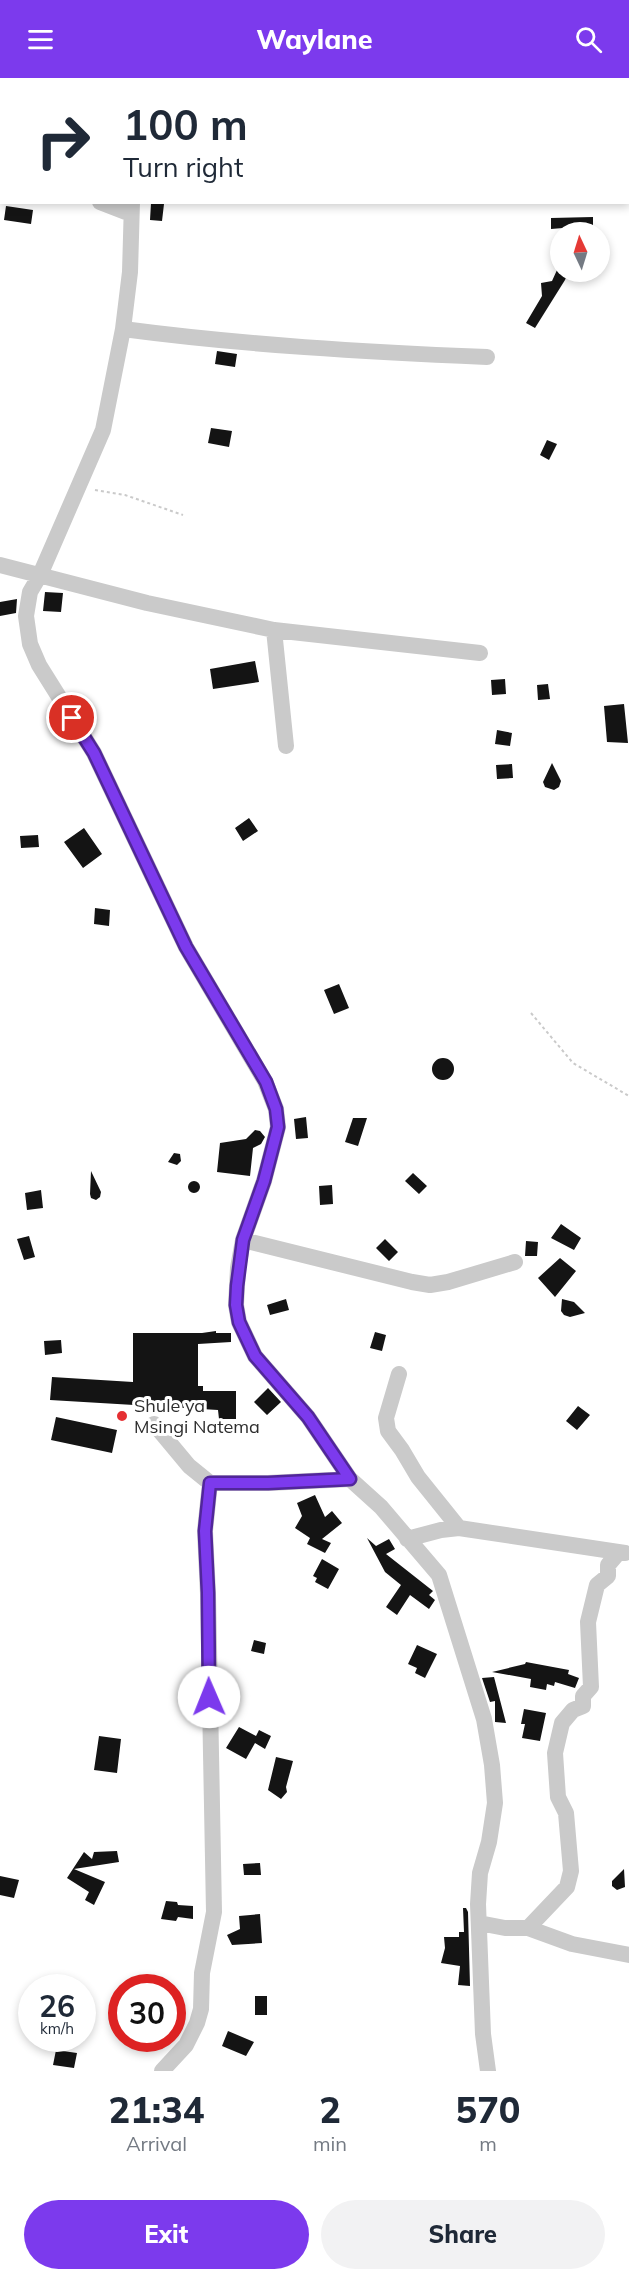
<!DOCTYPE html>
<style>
:root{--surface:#fff;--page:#f2f2f3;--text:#1f2937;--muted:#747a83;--accent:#7c3aed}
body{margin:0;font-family:Mulish,sans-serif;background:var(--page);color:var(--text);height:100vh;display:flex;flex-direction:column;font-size:22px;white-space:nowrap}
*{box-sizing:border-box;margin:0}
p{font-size:20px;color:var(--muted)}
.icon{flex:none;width:33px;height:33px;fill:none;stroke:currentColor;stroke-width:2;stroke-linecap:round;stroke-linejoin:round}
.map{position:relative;height:1993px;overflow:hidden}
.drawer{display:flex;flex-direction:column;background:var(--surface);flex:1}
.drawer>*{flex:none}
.top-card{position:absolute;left:0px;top:0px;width:630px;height:126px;box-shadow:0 3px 9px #0003;background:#fff;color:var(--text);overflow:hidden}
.needle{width:39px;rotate:356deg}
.fabs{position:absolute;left:550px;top:144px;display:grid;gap:12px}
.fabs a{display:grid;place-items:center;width:60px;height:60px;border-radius:50%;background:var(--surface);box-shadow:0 3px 9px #0003;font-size:30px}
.speed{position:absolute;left:18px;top:1896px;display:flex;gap:12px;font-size:30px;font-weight:700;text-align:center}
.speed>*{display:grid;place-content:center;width:78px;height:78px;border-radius:50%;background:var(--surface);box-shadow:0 3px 9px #0003;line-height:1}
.speed small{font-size:15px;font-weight:400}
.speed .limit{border:9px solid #d22;background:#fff;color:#111}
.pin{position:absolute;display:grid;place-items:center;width:51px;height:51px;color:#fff;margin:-26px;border:3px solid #fff;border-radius:50%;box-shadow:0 2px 6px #0007}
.me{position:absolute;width:66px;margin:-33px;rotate:359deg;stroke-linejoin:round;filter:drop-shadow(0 0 4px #0008)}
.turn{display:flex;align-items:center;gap:21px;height:126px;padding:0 24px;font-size:27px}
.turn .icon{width:78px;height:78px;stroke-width:2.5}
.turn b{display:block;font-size:42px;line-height:51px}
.eta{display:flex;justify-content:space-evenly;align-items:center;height:102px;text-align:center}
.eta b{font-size:36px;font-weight:800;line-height:42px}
.primary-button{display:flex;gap:12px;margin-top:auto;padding:12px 24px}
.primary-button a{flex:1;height:69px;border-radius:36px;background:var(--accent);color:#fff;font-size:24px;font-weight:800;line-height:69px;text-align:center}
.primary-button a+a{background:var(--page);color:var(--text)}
header{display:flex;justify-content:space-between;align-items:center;height:78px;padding:0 24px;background:var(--accent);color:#fff;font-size:27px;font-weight:800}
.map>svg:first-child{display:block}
</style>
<header><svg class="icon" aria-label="menu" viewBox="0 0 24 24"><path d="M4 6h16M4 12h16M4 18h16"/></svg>Waylane<svg class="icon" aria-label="search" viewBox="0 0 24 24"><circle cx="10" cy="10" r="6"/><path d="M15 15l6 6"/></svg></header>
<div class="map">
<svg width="629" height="1993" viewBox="0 0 629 1993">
<rect width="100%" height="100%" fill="#fff"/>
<path fill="#141414" d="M151,125l13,1 -2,17 -12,-1z
M6,128l27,4 -2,14 -27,-4z
M593,139v11h-7v4h-23v-4l-12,1v-11z
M557,192l10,5 -2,5 -30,48 -9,-5 16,-27 -1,-13 11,-2z
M217,273l20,3 -2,13 -20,-3z
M211,350l21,3 -3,16 -21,-4z
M547,362l10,4 -8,16 -9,-5z
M45,514l18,1 -2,19 -18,-1z
M17,521l-1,14 -16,3v-14z
M255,583l4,21 -46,7 -3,-20z
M505,601l1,15 -14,1 -1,-15z
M548,606l2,15 -12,1 -1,-15z
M624,626l4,39 -21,-1 -3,-36z
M497,652l15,3 -2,13 -15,-2z
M552,685l9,18 -2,6 -5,3 -9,-3 -2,-5z
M512,686l1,14 -16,1 -1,-14z
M249,740l9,13 -15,10 -8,-13z
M84,750l18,26 -19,14 -19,-26z
M38,757l1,12 -18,1 -1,-12z
M95,830l15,2 -1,16 -15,-2z
M339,906l10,24 -15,6 -10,-24z
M432 991a11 11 0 1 1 22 0a11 11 0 1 1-22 0Z
M306,1039l2,21 -12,1 -2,-20z
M353,1040h14l-9,28 -13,-4z
M255,1052l5,1 5,6 -4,7 -8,4 -3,28 -33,-4 3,-29 26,-4z
M174,1075l6,1 1,7 -4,4 -9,-3z
M91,1093l10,21 -1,5 -4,3 -5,-2 -1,-4z
M413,1095l14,13 -8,8 -14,-13z
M188 1109a6 6 0 1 1 12 0a6 6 0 1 1-12 0Z
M332,1107l1,19 -13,1 -1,-19z
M41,1112l2,18 -16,2 -2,-17z
M561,1146l20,14 -7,12 -23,-12z
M29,1158l6,21 -11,3 -7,-21z
M385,1161l13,13 -9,9 -13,-13z
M526,1163l12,1 -1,14h-12z
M560,1180l16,13 -21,26 -17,-19z
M286,1221l3,11 -19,5 -3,-10z
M562,1221l12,3 11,11 -15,4 -6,-2 -3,-4z
M216,1253v2h15v9l-33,2v42h5v5h33v28h-17l-1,-9 -168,-10 2,-23 81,5v-49h69z
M375,1254l11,3 -4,16 -12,-3z
M61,1262l1,13 -17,2 -1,-14z
M268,1310l13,14 -14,13 -13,-13z
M578,1328l12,9 -13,15 -11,-9z
M56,1339l61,13 -5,23 -61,-13z
M315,1417l10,22 7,-6 10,12 -20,16 9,4 -6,10 -18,-9 3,-6 -15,-10 7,-12 -5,-13z
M367,1460l9,8 13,-7 6,10 -9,5 47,37 -4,4 6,5 -6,9 -19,-14 -13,20 -11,-8 15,-22 -16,-13z
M322,1481l17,10 -11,20 -13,-7 2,-4 -4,-2z
M254,1562l12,3 -2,11 -13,-3z
M417,1567l20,9 -12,24 -10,-5 2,-5 -9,-4z
M526,1584l43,8 -1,4 11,4 -4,10 -20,-6 -1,4 -7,-2 -1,6 -16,-3 1,-8 -39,-7 33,-8z
M494,1599l12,46 -11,-1v-21l-5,1 -8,-24z
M524,1631l22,4 -6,28 -18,-3 3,-14h-4z
M239,1649l17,9 3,-6 12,6 -6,13 -10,-6 -9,16 -20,-11z
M99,1658l22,3 -4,34 -23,-3z
M276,1679l17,4 -7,26 1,5 -6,7 -13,-9z
M117,1773l2,11 -45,7 31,13 -11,23 -9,-5 4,-8 -22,-14 17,-26 8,7 2,-7z
M260,1785l1,12h-17l-1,-11z
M624,1791l1,18 -8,3 -5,-4v-5z
M0,1798l19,4 -5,18 -14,-3z
M166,1823l11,1 1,3 15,1v13l-15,-2 -2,4 -15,-2z
M463,1830h3l2,4 2,74 -12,-1 2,-19 -19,-3 4,-15 -1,-11h15v-5h5z
M260,1836l2,29 -30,2 -5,-10 13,-6 -1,-13z
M255,1918h12v19h-12z
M228,1953l26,11 -8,14 -24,-10z
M56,1972l21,3 -3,15 -21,-3z"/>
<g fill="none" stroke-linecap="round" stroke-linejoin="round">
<path stroke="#cacaca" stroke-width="2" stroke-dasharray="3 3" stroke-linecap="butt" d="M95,412l30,5 58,20
M531,935l42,50 56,33"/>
<path stroke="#cacaca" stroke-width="16" d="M416,0l2,2
M172,2l1,-2
M0,72l2,1
M100,124l31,12
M132,124l-2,70 -7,57 -20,101 -63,145 -10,17 -4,24 4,28 9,21 55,88 92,194 79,134 11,28 2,18 -14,54 -21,59 -5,28 -2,37 3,17 16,34 53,61 42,62 31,28 58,68 45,144 8,46 3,38 -6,39 -9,31 -2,31 5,130 5,37
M123,251c121,16 242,23 364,28
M0,487l147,38 127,27 206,23
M274,552l12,116
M243,1162l169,42 18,3 18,-3 67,-20
M399,1296l-13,44 2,13 14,19 16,27 41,51
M154,1346l35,42 21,17h58l82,-4
M407,1461l34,-9 18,-2 166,25
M479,1845l26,5h23l44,16 57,11
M528,1850l39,-41 4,-16 -5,-58 -8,-16 -3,-44 7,-30 11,-13 10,-4v-10l8,-9 -3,-65 9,-37 11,-9v-11l11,-13
M162,1993l24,-26 11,-22 4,-14 1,-36 12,-61 -6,-318 -3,-63 5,-48"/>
</g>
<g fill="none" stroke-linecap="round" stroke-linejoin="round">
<g stroke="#51269a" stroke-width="15">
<path id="route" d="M72,640l22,35 92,194 80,135 10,27 2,18 -14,54 -21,59 -6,46 -1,19 3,17 16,34 53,61 42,62 -82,4h-58l-5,48 3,62 1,104"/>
</g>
<use href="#route" stroke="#7c3aed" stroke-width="10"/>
</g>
<circle fill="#e52f32" stroke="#fff" stroke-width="2" cx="122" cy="1338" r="6"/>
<g text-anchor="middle" stroke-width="6" stroke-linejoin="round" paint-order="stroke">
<g font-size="18" fill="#2d2d2d" stroke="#fff" text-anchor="start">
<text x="134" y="1334">Shule ya<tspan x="134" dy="21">Msingi Natema</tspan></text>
</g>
</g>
</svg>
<div class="fabs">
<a><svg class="needle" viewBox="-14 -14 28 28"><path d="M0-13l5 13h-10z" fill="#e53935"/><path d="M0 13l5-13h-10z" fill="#747a83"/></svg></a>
</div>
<div class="speed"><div>26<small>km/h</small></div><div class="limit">30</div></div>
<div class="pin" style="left:72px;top:640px;background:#d93025"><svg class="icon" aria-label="arrive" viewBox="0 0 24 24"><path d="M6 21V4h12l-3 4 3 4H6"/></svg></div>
<svg class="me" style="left:209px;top:1619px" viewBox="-20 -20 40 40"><circle r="19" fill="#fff"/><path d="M0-13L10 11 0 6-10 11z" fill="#7c3aed"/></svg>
<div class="top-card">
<div class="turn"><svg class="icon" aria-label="right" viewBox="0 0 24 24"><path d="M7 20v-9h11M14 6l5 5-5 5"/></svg><div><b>100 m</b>Turn right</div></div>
</div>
</div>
<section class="drawer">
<div class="eta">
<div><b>21:34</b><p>Arrival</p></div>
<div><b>2</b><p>min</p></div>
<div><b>570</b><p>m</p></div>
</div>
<div class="primary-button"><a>Exit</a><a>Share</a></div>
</section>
